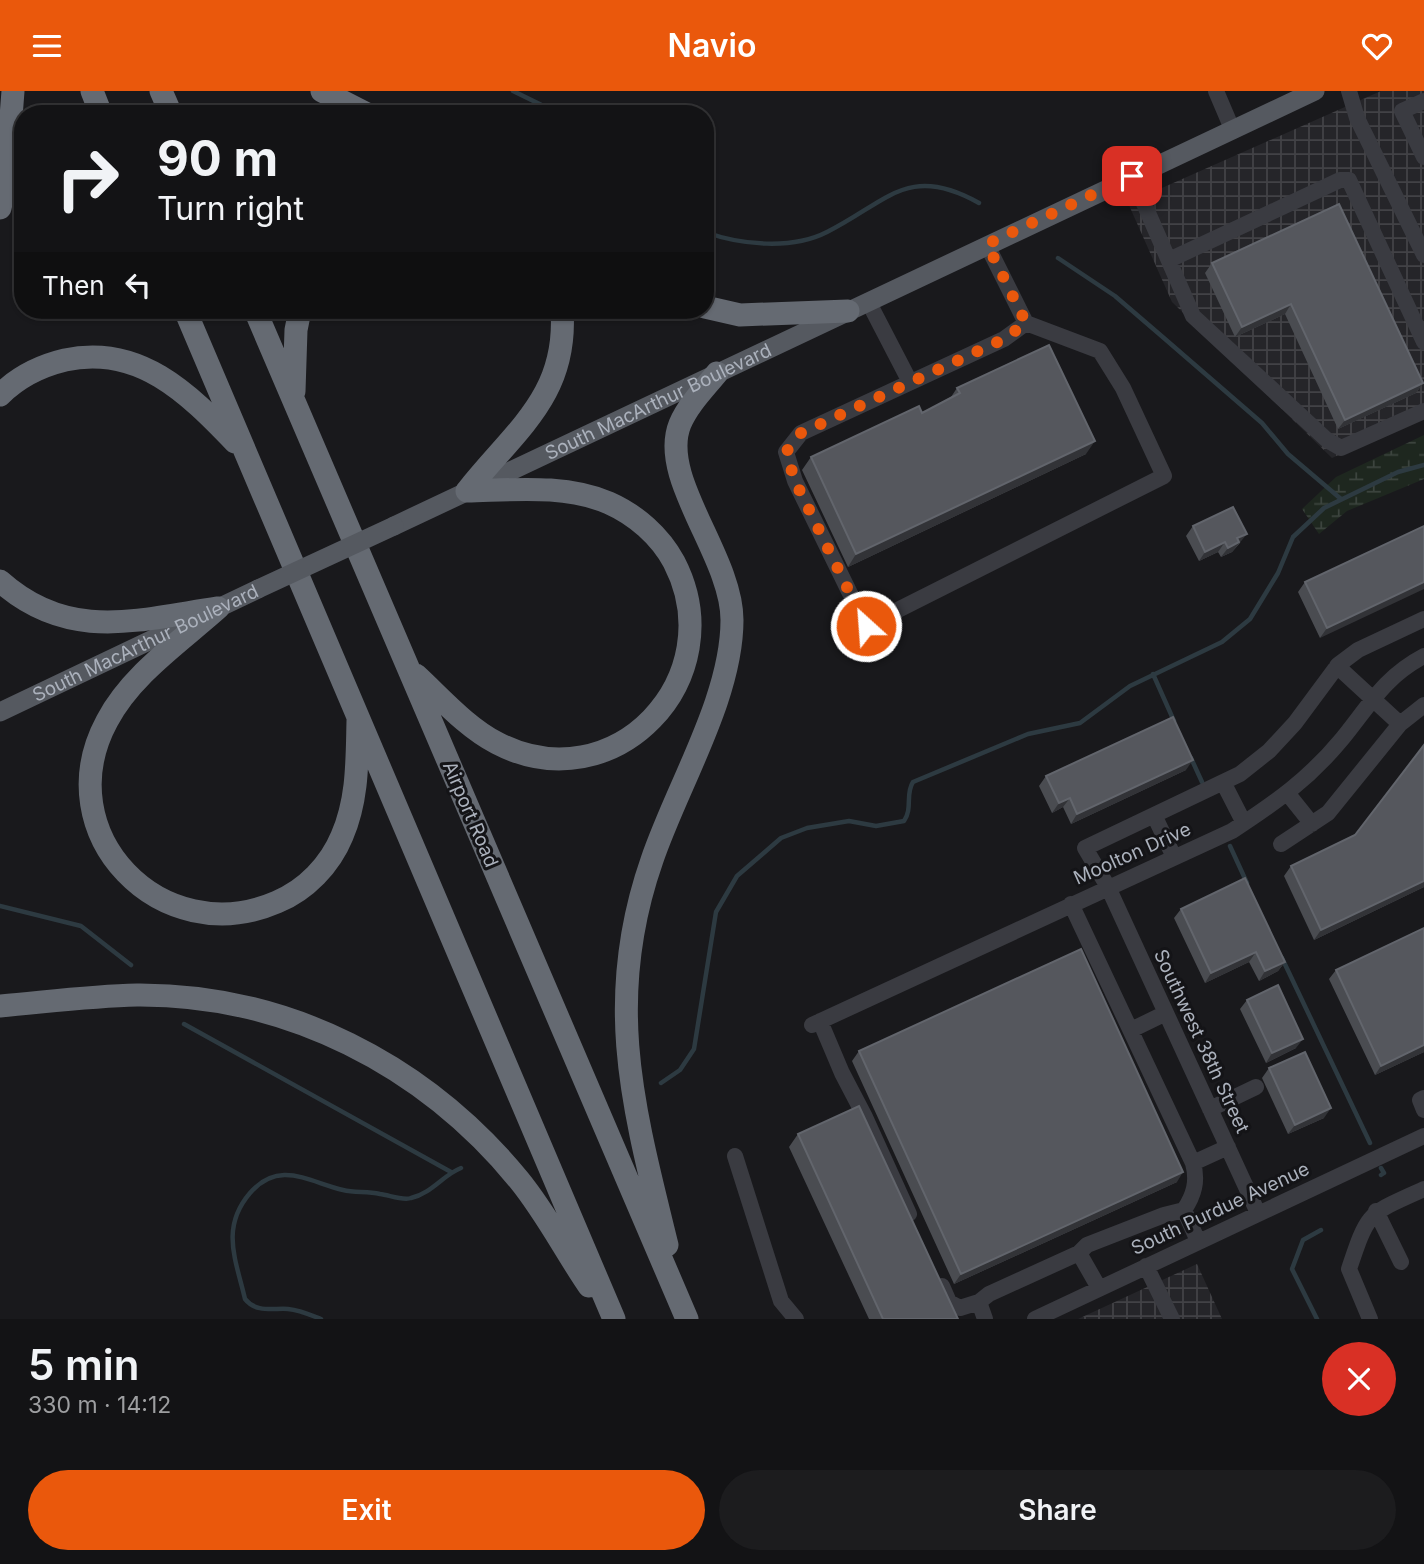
<!DOCTYPE html>
<meta charset="utf-8">
<style>
:root{--surface:#131315;--page:#1c1c1e;--text:#f1f3f6;--muted:#9d9ea0;--line:#323234;--accent:#ea580c}
body{margin:0;font-family:Inter,sans-serif;background:var(--page);color:var(--text);height:100vh;display:flex;flex-direction:column;font-size:26px;white-space:nowrap}
*{box-sizing:border-box;margin:0}
p{font-size:23px;color:var(--muted)}
.icon{flex:none;width:38px;height:38px;fill:none;stroke:currentColor;stroke-width:2;stroke-linecap:round;stroke-linejoin:round}
.map{position:relative;height:1228px;overflow:hidden}
.sheet{display:flex;flex-direction:column;background:var(--surface);flex:1}
.sheet>*{flex:none}
.hud{position:absolute;left:14px;top:14px;width:700px;height:214px;border-radius:28px;box-shadow:0 2px 5px #0004,0 0 0 2px var(--line);background:#131315;color:var(--text);overflow:hidden}
.pin{position:absolute;display:grid;place-items:center;width:60px;height:60px;color:#fff;margin:-30px;border-radius:14px;box-shadow:0 4px 10px #0006}
.me{position:absolute;width:77px;margin:-38px;rotate:334deg;stroke-linejoin:round;filter:drop-shadow(0 0 5px #0008)}
.turn{display:flex;align-items:center;gap:24px;height:147px;padding:0 28px;font-size:32px}
.turn .icon{width:91px;height:91px;stroke-width:2.5}
.turn b{display:block;font-size:49px;line-height:60px}
.then{display:flex;align-items:center;height:66px;padding:0 28px;background:#0003;gap:14px;font-size:26px}
.round{display:grid;place-items:center;flex:none;width:74px;height:74px;border-radius:37px;background:var(--page)}
.overview{display:flex;align-items:center;justify-content:space-between;height:119px;padding:0 28px}
h1{font-size:42px;font-weight:600;line-height:52px}
.action{display:flex;gap:14px;margin-top:auto;padding:14px 28px}
.action a{flex:1;height:80px;border-radius:42px;background:var(--accent);color:#fff;font-size:28px;font-weight:600;line-height:80px;text-align:center}
.action a+a{background:var(--page);color:var(--text)}
header{display:flex;justify-content:space-between;align-items:center;height:91px;padding:0 28px;background:var(--accent);color:#fff;font-size:32px;font-weight:600}
.map>svg:first-child{display:block}
</style>
<header><svg class="icon" aria-label="menu" viewBox="0 0 24 24"><path d="M4 6h16M4 12h16M4 18h16"/></svg>Navio<svg class="icon" aria-label="heart" viewBox="0 0 24 24"><path d="M12 20l-8-8c-3-5 5-10 8-4 3-6 11-1 8 4z"/></svg></header>
<div class="map">
<svg width="1424" height="1228" viewBox="0 0 1424 1228">
<defs>
<pattern id="industrial-grid" width="8" height="8" patternUnits="userSpaceOnUse" patternTransform="scale(1.75)"><rect width="8" height="8" fill="#252529"/><path d="M0 4h8M4 0v8" fill="none" stroke="#424246"/></pattern>
<pattern id="wetland-marsh" width="20" height="14" patternUnits="userSpaceOnUse" patternTransform="scale(1.75)"><rect width="20" height="14" fill="#1e271f"/><path d="M1 5h8M5 5V1M11 12h8M15 12V8" fill="none" stroke="#3c443e"/></pattern>
</defs>
<rect width="100%" height="100%" fill="#19191c"/>
<path fill="url(#industrial-grid)" d="M1381,0h43v325l-92,42 -160,-156 -44,-99z
M1197,1173l25,55h-144z"/>
<path fill="url(#wetland-marsh)" d="M1424,344v44l-77,32 -28,23 -17,-25 34,-32z"/>
<g fill="none" stroke-linecap="round" stroke-linejoin="round">
<path stroke="#2d3a41" stroke-width="4.5" d="M513,0l47,23
M705,141c36,13 87,18 122,0 60,-30 81,-69 152,-29
M1058,167l57,38 50,43 97,84 26,31 53,45
M1153,583l21,47
M1191,667l11,24
M1230,755l17,37
M0,815l81,20 50,39
M1282,867l88,185
M184,933l267,148
M661,992l19,-13 14,-21 22,-137 21,-36 44,-38 26,-10 42,-7 27,5 28,-5c9,-13 1,-27 9,-39l115,-48 52,-11 50,-37 92,-44 28,-23 28,-46 15,-36 31,-29 74,-36 26,-7
M1381,1084l3,-2 -3,-5
M321,1228c-10,-4 -22,-9 -33,-10 -15,-1 -32,4 -43,-10 -9,-39 -25,-71 5,-106 29,-33 57,-12 93,-3 12,3 24,1 37,4 9,1 23,7 31,4 21,-5 32,-23 50,-30
M1317,1228l-25,-50 11,-29 18,-10"/>
<path stroke="#3a3b41" stroke-width="16" d="M1216,0l17,40
M1349,0l8,27 67,137
M1424,10l-22,10 22,46
M1132,85l61,140 134,124 14,8 83,-37
M987,154l39,78 -22,16 -203,94 -15,19 9,29 71,145 298,-150 -41,-88 -23,-37 -74,-28
M1169,169l171,-80h9l75,162
M868,210l42,81
M1400,633l24,-19
M1224,693l20,39
M1288,703l24,30
M1154,724l20,42
M1281,753l47,-31 72,-89 -63,-58
M1071,813l122,259c5,18 1,32 -9,47l14,31
M820,930l22,52 23,44 44,97
M812,934l420,-194c44,-29 76,-51 110,-92 27,-33 42,-62 82,-83
M1131,939l35,-17
M1424,1007l-4,2 4,10
M1210,1018l46,-22
M735,1065l46,145 15,18
M1193,1072l35,-16
M1376,1120l25,51
M1258,1122l-150,-326 -23,-39 155,-74 29,-23 26,-28 43,-58 20,-15 66,-31
M1146,1175l26,53
M942,1195l7,16 11,6 19,-6
M1099,1197l-20,-35 8,-8 77,-30 20,-5
M985,1228l-6,-17 10,-8 90,-41
M1035,1228l389,-183
M1370,1228l-21,-50c20,-60 19,-54 75,-80"/>
<g stroke="#555960" stroke-width="19">
<path id="s1" d="M394,435l921,-435"/>
<path id="s2" d="M0,621l258,-123"/>
</g>
<path stroke="#656a72" stroke-width="23" d="M92,0l9,23
M161,0l10,23
M322,0l45,23
M0,117l6,-26 7,-91
M705,216l35,8 108,-4
M185,219l429,1009
M255,219l432,1009
M294,300l2,-61 4,-20
M0,304c18,-18 40,-29 65,-35 74,-16 123,33 170,82
M467,400c48,-61 101,-95 95,-181
M0,490c68,61 137,39 218,27
M218,517c-38,34 -87,67 -111,113 -61,113 55,231 170,181 29,-12 53,-37 65,-66 16,-37 15,-75 16,-115
M416,584c25,23 50,52 81,68 117,61 237,-65 177,-181 -14,-26 -38,-47 -65,-59 -44,-19 -96,-13 -142,-12
M0,915c46,-4 91,-10 137,-11 150,-1 288,70 382,185 27,33 46,71 70,106
M667,1154c-34,-138 -64,-245 -15,-385 25,-74 80,-162 80,-240 0,-64 -74,-142 -52,-196 8,-19 24,-35 37,-51"/>
<path stroke="#555960" stroke-width="19" d="M258,498l136,-63"/>
</g>
<path fill="#4a4c51" d="M1339,113l84,179 -7,10 -78,36 -53,-115 -50,23 -30,-64 7,-10z
M957,297l129,66 -238,113 -46,-97 9,-13 111,-44 29,-16z
M1193,435l47,17 -8,9 -11,5 -3,-5 -19,9 -13,-25z
M1424,435l-104,112 -22,-46 7,-10z
M1186,679l-115,54 -8,-17 -11,6 -13,-27 7,-10z
M1291,775l133,21 -110,53 -30,-64z
M1181,818l104,53 -7,9 -19,10 -10,-19 -44,21 -31,-65z
M1336,879l88,82 -49,23 -46,-96z
M1247,909l49,48 -30,15 -26,-54z
M859,960l318,131 -223,102 -102,-223z
M1269,977l55,50 -36,16 -26,-56z
M798,1043l160,185h-89l-80,-172z"/>
<path fill="#323337" d="M1291,213l-6,10 -50,23 7,-10z
M1423,292l-7,10 -78,36 7,-9z
M1095,350l-9,13 -238,113 8,-13z
M1247,443l-15,18 -11,5 7,-9 9,-10z
M1225,451l-7,10 -19,9 6,-9z
M1424,491v7l-104,49 7,-10z
M1193,669l-7,10 -115,54 6,-10z
M1070,707l-7,9 -11,6 7,-10z
M1424,790v6l-110,53 7,-10z
M1256,861l-7,10 -44,21 6,-10z
M1285,871l-7,9 -19,10 6,-10z
M1303,948l-7,9 -30,15 6,-10z
M1424,954v7l-49,23 6,-9z
M1331,1017l-7,10 -36,16 7,-9z
M1183,1081l-6,10 -223,102 7,-10z"/>
<path fill="#55575d" stroke="#62656c" stroke-width="2" d="M1339,113l84,179 -78,37 -54,-116 -49,23 -30,-64z
M1049,254l46,96 -239,113 -45,-97 108,-51 3,7 38,-20 -3,-5z
M1233,416l14,27 -10,4 2,4 -11,6 -3,-6 -20,10 -12,-26z
M1424,435v56l-97,46 -22,-46z
M1173,626l20,43 -116,54 -7,-16 -11,5 -13,-27z
M1424,654v136l-103,49 -30,-64 64,-31z
M1245,787l40,84 -20,9 -9,-19 -45,21 -30,-64z
M1424,837v117l-43,21 -45,-96z
M1081,858l102,223 -222,102 -102,-223z
M1278,894l25,54 -31,14 -25,-53z
M1305,961l26,56 -36,17 -26,-57z
M859,1015l99,213h-75l-85,-185z"/>
<g fill="none" stroke-linecap="round" stroke-linejoin="round">
<path stroke="#ea580c" stroke-width="12" stroke-dasharray="0 21.6" d="M866,535l-71,-145 -9,-29 15,-19 203,-94 22,-16 -39,-79 145,-68"/>
</g>
<g text-anchor="middle" stroke-width="6" stroke-linejoin="round" paint-order="stroke">
<g font-size="19" fill="#abb1bc" stroke="#141417">
<text dy="7" stroke="none"><textPath href="#s1" startOffset="292">South MacArthur Boulevard</textPath></text>
<text dy="7" stroke="none"><textPath href="#s2" startOffset="161">South MacArthur Boulevard</textPath></text>
<text transform="translate(471 723) rotate(67)" y="7">Airport Road</text>
<text transform="translate(1132 762) rotate(-24)" y="7">Moolton Drive</text>
<text transform="translate(1202 950) rotate(65)" y="7">Southwest 38th Street</text>
<text transform="translate(1220 1117) rotate(-25)" y="7">South Purdue Avenue</text>
</g>
</g>
</svg>
<div class="pin" style="left:1132px;top:85px;background:#d93025"><svg class="icon" aria-label="arrive" viewBox="0 0 24 24"><path d="M6 21V4h12l-3 4 3 4H6"/></svg></div>
<svg class="me" style="left:866px;top:535px" viewBox="-20 -20 40 40"><circle r="17" fill="#ea580c" stroke="#fff" stroke-width="3"/><path d="M0-11L8 9 0 5-8 9z" fill="#fff"/></svg>
<div class="hud">
<div class="turn"><svg class="icon" aria-label="right" viewBox="0 0 24 24"><path d="M7 20v-9h11M14 6l5 5-5 5"/></svg><div><b>90 m</b>Turn right</div></div>
<div class="then">Then<svg class="icon" aria-label="left" viewBox="0 0 24 24"><path d="M17 20v-9H6M10 6l-5 5 5 5"/></svg></div>
</div>
</div>
<section class="sheet">
<div class="overview"><div><h1>5 min</h1><p>330 m · 14:12</p></div><a class="round" style="background:#d93025;color:#fff"><svg class="icon" aria-label="close" viewBox="0 0 24 24"><path d="M6 6l12 12M18 6L6 18"/></svg></a></div>
<div class="action"><a>Exit</a><a>Share</a></div>
</section>
